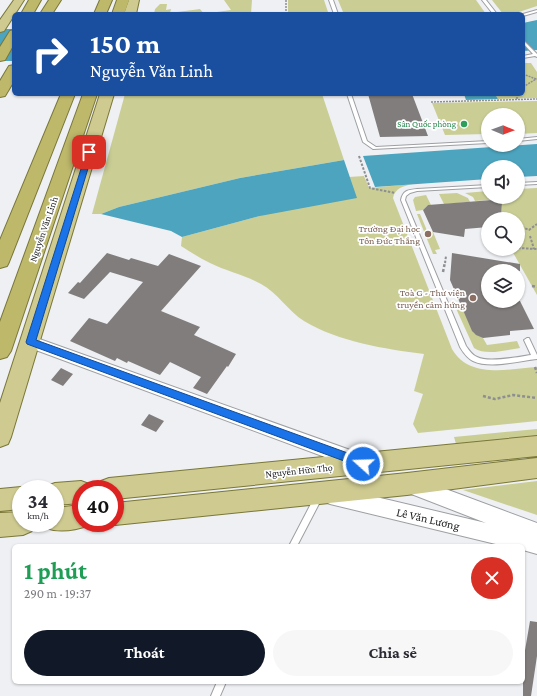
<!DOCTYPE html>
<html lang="vi">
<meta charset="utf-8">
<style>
:root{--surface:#fff;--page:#f7f7f7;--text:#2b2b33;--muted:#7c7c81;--accent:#111827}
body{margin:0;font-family:"Crimson Pro",serif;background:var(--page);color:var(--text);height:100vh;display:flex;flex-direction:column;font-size:15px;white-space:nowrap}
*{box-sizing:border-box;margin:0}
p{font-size:13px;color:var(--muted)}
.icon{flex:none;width:22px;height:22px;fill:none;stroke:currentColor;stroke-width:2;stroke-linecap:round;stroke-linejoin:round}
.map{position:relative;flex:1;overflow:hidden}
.panel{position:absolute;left:12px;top:544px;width:513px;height:140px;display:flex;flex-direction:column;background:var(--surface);border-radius:6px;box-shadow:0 1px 3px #0004}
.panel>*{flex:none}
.top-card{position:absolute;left:12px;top:12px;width:513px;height:84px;border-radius:6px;box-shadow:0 1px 3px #0004;background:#1a4fa0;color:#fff;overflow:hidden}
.needle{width:26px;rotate:91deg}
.buttons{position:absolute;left:481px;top:108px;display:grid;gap:8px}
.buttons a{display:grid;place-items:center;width:44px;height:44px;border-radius:50%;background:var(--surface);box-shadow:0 1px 3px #0004;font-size:20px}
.speed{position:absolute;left:12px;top:480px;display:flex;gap:8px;font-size:20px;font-weight:700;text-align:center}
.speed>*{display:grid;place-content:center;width:52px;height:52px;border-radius:50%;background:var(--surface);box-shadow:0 1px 3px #0004;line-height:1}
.speed small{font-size:10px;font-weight:400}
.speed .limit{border:6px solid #d22;background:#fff;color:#111}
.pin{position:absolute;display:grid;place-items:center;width:34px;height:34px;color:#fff;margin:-17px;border-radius:8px;box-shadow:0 2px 6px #0006}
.me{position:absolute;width:44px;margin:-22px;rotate:290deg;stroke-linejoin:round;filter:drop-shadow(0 0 3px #0008)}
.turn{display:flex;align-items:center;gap:14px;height:84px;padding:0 12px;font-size:18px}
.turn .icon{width:52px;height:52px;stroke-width:2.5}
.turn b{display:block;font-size:28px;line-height:34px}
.round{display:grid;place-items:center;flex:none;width:42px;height:42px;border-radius:21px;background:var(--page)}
.head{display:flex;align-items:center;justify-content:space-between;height:68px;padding:0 12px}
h1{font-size:24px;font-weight:700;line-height:30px;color:#1e9e55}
.button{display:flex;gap:8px;margin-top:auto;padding:8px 12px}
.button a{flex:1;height:46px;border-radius:24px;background:var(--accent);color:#fff;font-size:16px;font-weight:700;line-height:46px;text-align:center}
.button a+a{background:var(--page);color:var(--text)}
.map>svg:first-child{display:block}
</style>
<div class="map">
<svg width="537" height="696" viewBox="0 0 537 696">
<rect width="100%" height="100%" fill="#eef0f3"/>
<path fill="#cace95" d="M224,0h28l-1,14h-36l3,-1 -1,-1 14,-2z
M288,0h36l4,12 -1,2h-39z
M338,0h138l10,14h-140l-3,-2z
M492,0h45v6l-24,8h-10z
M160,4h7l-1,6 5,-1 -1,4 30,-4 4,5h-50l1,-5z
M523,63h8l6,9v26l-39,1 -3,-5h28z
M125,94h197l22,66 -104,18 -121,29 -18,7h-9z
M537,101v32l-19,1v-19h-30v19l-43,1 -13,-32z
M364,176l5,12 44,-4c-10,2 -18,4 -20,14l59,151c17,30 56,20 85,18v54l-119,12 -5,-9 10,-30 -9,-3 10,-37c-39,-5 -85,-12 -120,-33 -16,-10 -26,-28 -43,-37 -16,-9 -35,-13 -51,-21 -10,-5 -20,-11 -29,-17l1,-9 78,-21 89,-39z
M537,188v107l-26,-46h7v-30h-17l1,-14c-6,-8 -18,-4 -27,-4l-2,-4 -8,-4 23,-2v6h30v-8z
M457,193l11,5 2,4 -26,2 -5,-10z
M426,195l5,10h-3l-5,5 -7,1 -3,-11 2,-3z
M417,214h3l8,19 5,-1 7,17 -5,1 2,4h-4z
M460,303l14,30 9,5 4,7 30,-4 3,7c-14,2 -34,8 -46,0l-20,-44z
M537,429v7l-81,8 -2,-7z
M537,481v34l-74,-25z"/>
<path fill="#4ca4be" d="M537,20v30l-14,1v-28z
M0,29h14v32h-14z
M464,94h31l3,5 -32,1z
M537,144v32l-19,1v-10h-30v12l-113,8 -12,-31z
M344,160l13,38 -97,18 -78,21 -11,-6 -70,-17 18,-7 121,-29z"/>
<path fill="#827d7d" d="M368,94h44l16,42 -48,1z
M492,200l10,2 -1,17h-13v8l-23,2 -1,8 -31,-5 -10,-22 5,-5z
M107,253l22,7 2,-2 27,8 11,-12 32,12 -40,45 39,16 -6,8 42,19 -8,13 -1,-1 -20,28 -14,-6 8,-11 -31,-15 -10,13 -32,-14 -1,2 -10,-5 -2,3 -45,-20 19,-23 18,6 36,-42 -33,-10 -26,27 -16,-6 10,-11 2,1z
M452,253l68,11v7h-32v30h32l14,28 -24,2v4l-27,3 -7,-3 -4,-4 -22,-51z
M61,368l12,6 -10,12 -12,-6z
M149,414l15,7 -8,11 -15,-7z
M530,621l7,1v34l-6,40h-8v-34z"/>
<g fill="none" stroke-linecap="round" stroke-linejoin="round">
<g stroke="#9d9fa2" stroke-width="2">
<path id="service" d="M329,0h4l5,14h-4z
M482,0h4l11,14h-4z
M537,10v2l-14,4v-2z
M523,40l14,14v3l-2,-1 -12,2v-2l10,-2 -10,-11z
M347,94h4l16,47 9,6 112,-6v2l-115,6 -10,-7z
M537,137v2l-19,2v-2z
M537,182v2l-19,1v-2z
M488,185v2l-71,4 -7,2 -4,3 -1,4 61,146c3,4 6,9 11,11 11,6 41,0 54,-2l-7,-15 3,-2h2l8,17v4c-18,2 -47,10 -64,2 -6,-3 -10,-9 -13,-14l-59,-147c2,-10 7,-10 16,-11z
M318,495l3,1 1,2 -25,48h-8l26,-50z
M217,682h9l-6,14h-9z"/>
</g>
<g stroke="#9d9fa2" stroke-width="2">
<path id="tertiary" d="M31,336l336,120 2,6 -2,6 -7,2 -335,-124 -2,-4 2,-4z
M408,475l129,48v31l-14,-4v-4h-19l-174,-42 -7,-3 -3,-6 3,-6 7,-3 156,37 -85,-33 -2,-6 2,-6z"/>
</g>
<g stroke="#7a7738" stroke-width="2">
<path id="primary" d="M14,0h10l-20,31 -4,1v-12z
M129,0h10l-3,14h-12z
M100,94h14l-103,343 -3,7 -8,3v-44z
M537,436v20l-422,43v-10h-18l4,-8 8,-3z
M537,458v20l-130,17 -292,30 -6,-2h6v-20l292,-30z
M81,481l8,3 3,5h-11v14l-26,2v-16h-10l2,-3 8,-3z
M21,487l5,2h-5v20l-21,2v-22z
M81,505v18h10l-1,2c-14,5 -30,8 -44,3l-2,-5h11v-15z
M21,512v11h14l-3,8 -9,4 -23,2v-24z"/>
</g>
<g stroke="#7a7738" stroke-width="2">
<path id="trunk" d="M29,0h12l-8,14h-12z
M49,0h12l-9,14h-12z
M100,0h12l-6,14h-12z
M117,0h12l-5,14h-12z
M14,30v14l-9,16 -5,1v-14l10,-16z
M14,65v16l-9,15 -5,1v-16l9,-15z
M61,94h14l-66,168 -2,4 -7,2v-28z
M83,94h14l-86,257 -4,6 -7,2v-37z"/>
</g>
<path stroke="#8e8f91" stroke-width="1.5" stroke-dasharray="2 1" stroke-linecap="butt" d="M286,0v14
M523,74l13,5 -13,8
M517,94v6
M431,102l106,-3"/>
<path stroke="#8e8f91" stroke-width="2" stroke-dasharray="2.5 1.5" stroke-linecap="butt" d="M359,156l11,32 25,5
M518,225l11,5 8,-6
M530,236l4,13
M518,248l19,1
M445,263l1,-7"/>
<path stroke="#8e8f91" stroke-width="2.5" stroke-dasharray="3 2" stroke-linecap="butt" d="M443,272l2,-10
M532,286l5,1
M535,367l2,6
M483,396l12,3 18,-4 24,3"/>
<use href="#service" fill="#fff" fill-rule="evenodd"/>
<use href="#tertiary" fill="#fff" fill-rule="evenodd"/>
<use href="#primary" fill="#ceca90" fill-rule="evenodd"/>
<use href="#trunk" fill="#beb86b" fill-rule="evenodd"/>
</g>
<path fill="#1a73e8" stroke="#114b97" d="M87,150l6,2 -57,188 331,120 2,4 -2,3 -4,1 -336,-124 -1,-2z"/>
<circle fill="#2e9e5b" stroke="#fff" stroke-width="1.5" cx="464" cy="124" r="4"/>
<g fill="#8d6e63" stroke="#fff" stroke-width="1.5">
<circle cx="428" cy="234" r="4"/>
<circle cx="473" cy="298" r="4"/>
</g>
<g text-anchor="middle" stroke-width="3.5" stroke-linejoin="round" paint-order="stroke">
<g font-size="9" fill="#27864d" stroke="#fff" text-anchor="end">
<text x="456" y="127">Sân Quốc phòng</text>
</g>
<g font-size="10" fill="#785e54" stroke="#fff" text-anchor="end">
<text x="420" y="232">Trường Đại học<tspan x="420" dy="12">Tôn Đức Thắng</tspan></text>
<text x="465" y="296">Toà G - Thư viện<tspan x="465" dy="12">truyền cảm hứng</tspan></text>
</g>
<g font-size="10" fill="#1c1d1e" stroke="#fff">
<text transform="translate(43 229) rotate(-71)" y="4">Nguyễn Văn Linh</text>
<text transform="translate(299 470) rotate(-6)" y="4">Nguyễn Hữu Thọ</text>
</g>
<g font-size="12" fill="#1c1d1e" stroke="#fff">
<text transform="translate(428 519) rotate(13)" y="4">Lê Văn Lương</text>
</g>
</g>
</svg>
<div class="buttons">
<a><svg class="needle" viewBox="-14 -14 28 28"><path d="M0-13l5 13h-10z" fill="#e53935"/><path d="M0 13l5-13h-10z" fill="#7c7c81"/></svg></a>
<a><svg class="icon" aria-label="sound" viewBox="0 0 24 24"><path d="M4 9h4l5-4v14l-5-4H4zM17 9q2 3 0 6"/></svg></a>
<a><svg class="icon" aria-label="search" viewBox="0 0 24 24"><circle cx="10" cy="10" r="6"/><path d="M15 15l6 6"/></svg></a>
<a><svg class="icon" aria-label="layers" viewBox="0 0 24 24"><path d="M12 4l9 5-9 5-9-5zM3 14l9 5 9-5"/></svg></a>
</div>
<div class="speed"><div>34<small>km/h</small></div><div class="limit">40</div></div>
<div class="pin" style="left:89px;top:152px;background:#d93025"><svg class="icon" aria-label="arrive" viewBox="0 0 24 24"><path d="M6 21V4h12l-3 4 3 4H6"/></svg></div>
<svg class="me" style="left:363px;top:464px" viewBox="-20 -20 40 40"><circle r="17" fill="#1a73e8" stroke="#fff" stroke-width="3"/><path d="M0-11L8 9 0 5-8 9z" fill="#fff"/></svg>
<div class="top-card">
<div class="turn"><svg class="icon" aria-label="right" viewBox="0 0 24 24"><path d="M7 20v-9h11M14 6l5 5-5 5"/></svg><div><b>150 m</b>Nguyễn Văn Linh</div></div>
</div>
<section class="panel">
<div class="head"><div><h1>1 phút</h1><p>290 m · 19:37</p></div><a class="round" style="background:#d93025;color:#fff"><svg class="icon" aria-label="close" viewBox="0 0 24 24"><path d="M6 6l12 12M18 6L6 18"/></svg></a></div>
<div class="button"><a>Thoát</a><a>Chia sẻ</a></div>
</section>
</div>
